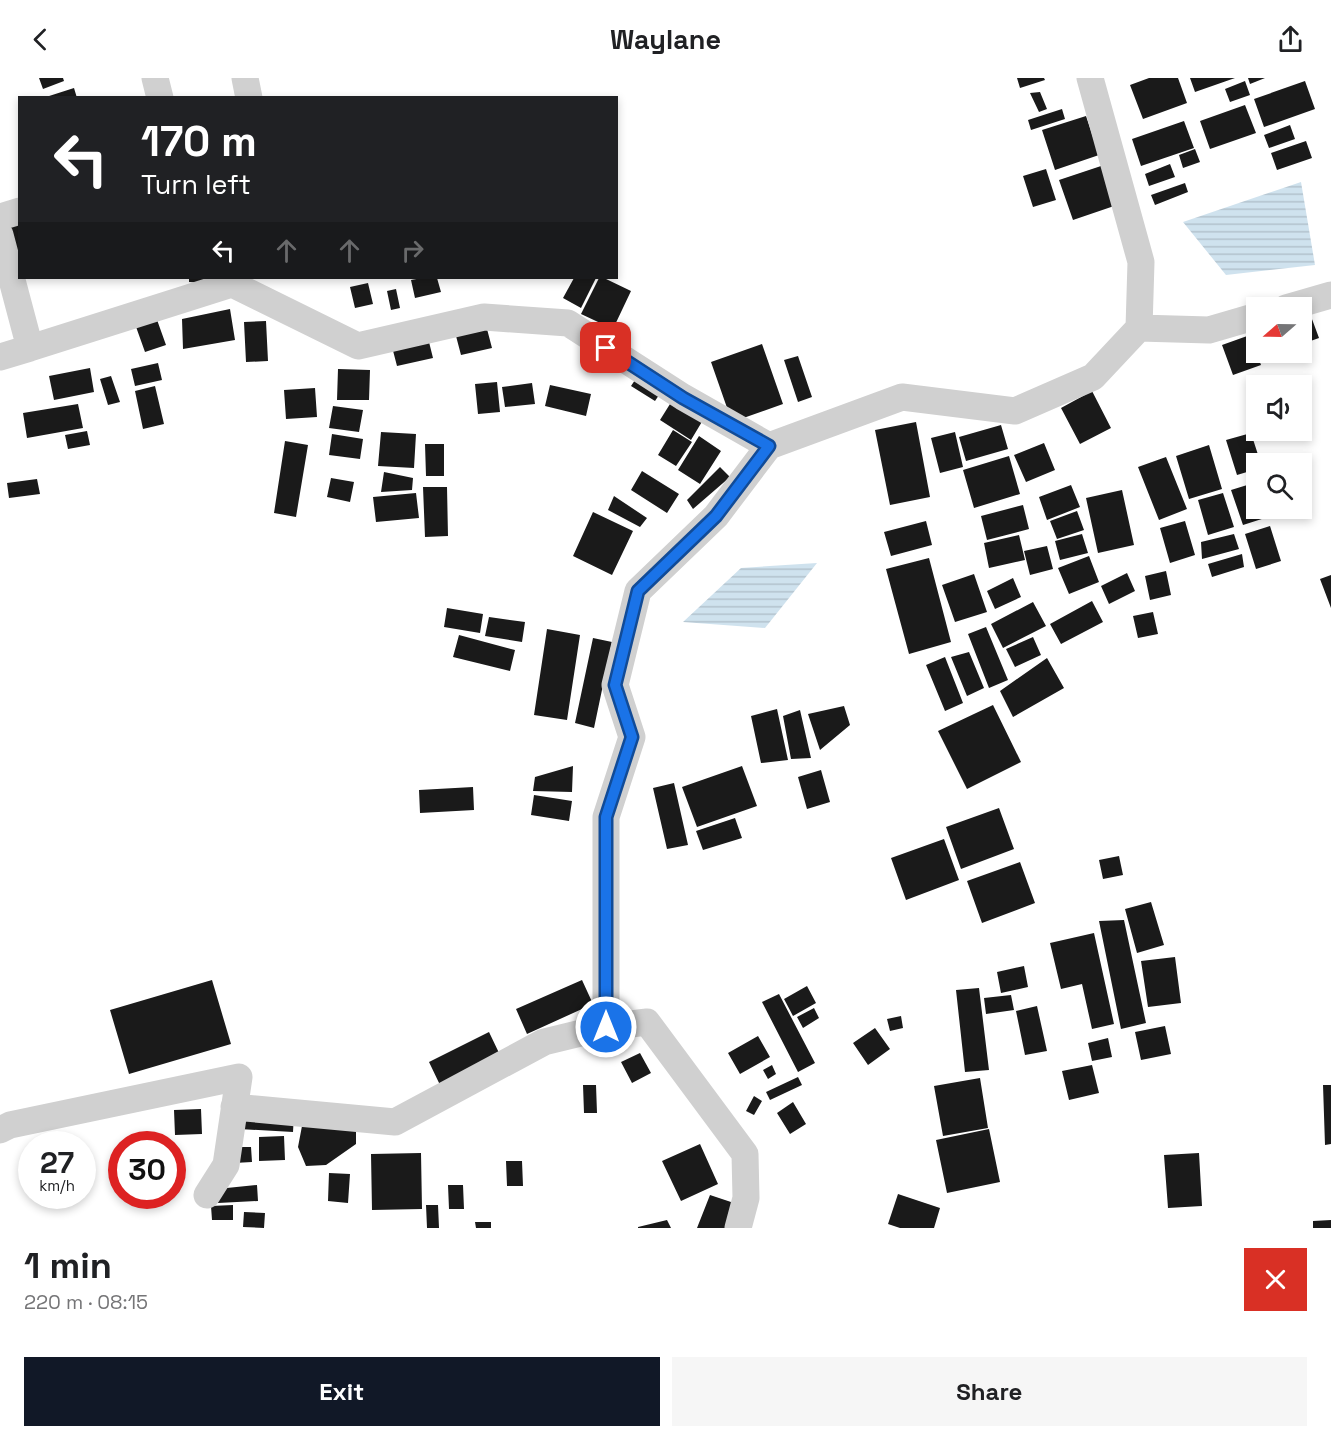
<!DOCTYPE html>
<meta charset="utf-8">
<style>
:root{--surface:#fff;--page:#f6f6f6;--text:#202124;--muted:#757577;--accent:#111827}
body{margin:0;font-family:"Space Grotesk",sans-serif;background:var(--page);color:var(--text);height:100vh;display:flex;flex-direction:column;font-size:22px;white-space:nowrap}
*{box-sizing:border-box;margin:0}
p{font-size:20px;color:var(--muted)}
.icon{flex:none;width:33px;height:33px;fill:none;stroke:currentColor;stroke-width:2;stroke-linecap:round;stroke-linejoin:round}
.map{position:relative;height:1150px;overflow:hidden}
.side{display:flex;flex-direction:column;background:var(--surface);flex:1}
.side>*{flex:none}
.guide{position:absolute;left:18px;top:18px;width:600px;height:183px;border-radius:0px;box-shadow:0 3px 9px #0003;background:#202124;color:#fff;overflow:hidden}
.needle{width:39px;rotate:250deg}
.fabs{position:absolute;left:1246px;top:219px;display:grid;gap:12px}
.fabs a{display:grid;place-items:center;width:66px;height:66px;border-radius:0px;background:var(--surface);box-shadow:0 3px 9px #0003;font-size:30px}
.speed{position:absolute;left:18px;top:1053px;display:flex;gap:12px;font-size:30px;font-weight:700;text-align:center}
.speed>*{display:grid;place-content:center;width:78px;height:78px;border-radius:50%;background:var(--surface);box-shadow:0 3px 9px #0003;line-height:1}
.speed small{font-size:15px;font-weight:400}
.speed .limit{border:9px solid #d22;background:#fff;color:#111}
.pin{position:absolute;display:grid;place-items:center;width:51px;height:51px;color:#fff;margin:-26px;border-radius:12px;box-shadow:0 3px 9px #0006}
.me{position:absolute;width:66px;margin:-33px;rotate:0deg;stroke-linejoin:round;filter:drop-shadow(0 0 4px #0008)}
.turn{display:flex;align-items:center;gap:21px;height:126px;padding:0 24px;font-size:27px}
.turn .icon{width:78px;height:78px;stroke-width:2.5}
.turn b{display:block;font-size:42px;line-height:51px}
.lanes{display:flex;align-items:center;height:57px;padding:0 24px;background:#0003;justify-content:center;gap:30px;direction:ltr}
.lanes .off{opacity:.35}
.round{display:grid;place-items:center;flex:none;width:63px;height:63px;border-radius:0px;background:var(--page)}
.overview{display:flex;align-items:center;justify-content:space-between;height:102px;padding:0 24px}
h1{font-size:36px;font-weight:600;line-height:45px}
.cta{display:flex;gap:12px;margin-top:auto;padding:12px 24px}
.cta a{flex:1;height:69px;border-radius:0px;background:var(--accent);color:#fff;font-size:24px;font-weight:600;line-height:69px;text-align:center}
.cta a+a{background:var(--page);color:var(--text)}
header{display:flex;justify-content:space-between;align-items:center;height:78px;padding:0 24px;background:var(--surface);font-size:27px;font-weight:600}
.map>svg:first-child{display:block}
</style>
<header><svg class="icon" aria-label="back" viewBox="0 0 24 24"><path d="M15 5l-7 7 7 7"/></svg>Waylane<svg class="icon" aria-label="share" viewBox="0 0 24 24"><path d="M12 15V3M7 8l5-5 5 5M5 13v7h14v-7"/></svg></header>
<div class="map">
<svg width="1331" height="1150" viewBox="0 0 1331 1150">
<defs>
<pattern id="water-rules" width="6" height="5" patternUnits="userSpaceOnUse" patternTransform="scale(1.5)"><rect width="6" height="5" fill="#cfe2ee"/><path d="M0 2.5h6" fill="none" stroke="#b2c2cd"/></pattern>
</defs>
<rect width="100%" height="100%" fill="#fff"/>
<path fill="url(#water-rules)" d="M1301,104l14,83 -89,10 -43,-53z
M817,485l-52,65 -82,-6 58,-54z"/>
<path fill="#1a1a1a" d="M39,0h24l1,3 -21,8z
M1017,0h27l1,2 -25,8z
M1149,0h29l9,25 -44,16 -13,-34z
M1190,0h45l-40,14z
M1248,0h17l-15,6z
M1245,3l5,14 -20,7 -5,-13z
M1305,3l10,28 -51,18 -10,-28z
M74,10l3,10h-30l-1,-1z
M1040,14l7,17 -8,3 -9,-19z
M1245,27l11,28 -46,16 -10,-28z
M1062,31l3,10 -34,11 -3,-10z
M1086,38l13,39 -44,15 -13,-40z
M1184,43l10,27 -53,18 -9,-27z
M1290,47l5,14 -26,9 -5,-13z
M1306,63l6,17 -35,12 -6,-17z
M1195,71l5,13 -17,6 -4,-13z
M1170,86l5,13 -26,9 -4,-12z
M1104,87l13,40 -44,15 -14,-40z
M1046,91l10,31 -23,7 -10,-31z
M1185,105l3,9 -33,13 -4,-10z
M20,137v35l-4,1 -8,-33z
M189,200h35v6l-35,-2z
M422,200h15l4,14 -26,6 -4,-18z
M574,200h22l-15,30 -18,-10z
M599,200h5l27,13 -18,38 -32,-15z
M368,205l5,21 -18,4 -5,-21z
M396,211l4,19 -9,2 -4,-19z
M230,231l5,31 -52,9 -1,-30z
M1309,233l10,27 -17,6v-30z
M156,239l10,28 -21,7 -10,-28z
M266,243l2,40 -22,1 -2,-40z
M487,251l5,19 -31,7 -5,-19z
M427,256l6,24 -36,8 -6,-23z
M1250,257l11,30 -28,10 -11,-30z
M762,266l21,60 -51,18 -21,-60z
M798,278l14,41 -14,5 -14,-42z
M158,285l4,17 -27,6 -4,-17z
M90,290l4,24 -40,8 -5,-24z
M338,291l32,1 -1,30h-32z
M639,296l24,15 -8,12 -24,-15z
M111,298l9,26 -12,3 -8,-26z
M497,304l3,30 -22,2 -3,-30z
M532,305l3,21 -30,3 -3,-20z
M550,307l41,9 -5,22 -41,-10z
M155,308l9,38 -21,5 -8,-38z
M315,310l2,29 -31,2 -2,-29z
M1092,313l19,37 -31,16 -19,-36z
M675,318l31,19 -15,25 -31,-20z
M78,326l5,24 -56,10 -4,-25z
M333,328l30,4 -4,22 -30,-4z
M916,344l14,75 -40,8 -15,-75z
M1001,347l7,24 -42,12 -7,-24z
M673,352l19,12 -16,24 -18,-11z
M87,353l3,14 -22,4 -3,-14z
M381,354l35,2 -2,34 -36,-2z
M955,354l8,35 -23,6 -9,-35z
M1251,355l10,31h-4v5l-20,6 -11,-35z
M332,356l31,5 -3,20 -31,-4z
M699,358l22,15 -21,33 -22,-14z
M285,363l23,4 -12,72 -22,-4z
M1044,365l11,27 -29,12 -12,-27z
M425,366h19v32h-18z
M1209,367l13,44 -33,10 -13,-43z
M1009,378l11,38 -46,14 -11,-38z
M1166,379l21,52 -28,11 -21,-53z
M720,389l10,10 -37,32 -6,-9z
M642,393l37,23 -12,19 -36,-23z
M384,394l29,6 -1,12 -31,2z
M331,400l23,4 -4,20 -23,-5z
M37,401l3,15 -31,4 -2,-15z
M1257,404v26h8l3,9 -25,8 -12,-35z
M1071,407l9,22 -33,13 -8,-23z
M423,409h24l1,49 -23,1z
M1122,412l12,55 -36,8 -12,-55z
M416,415l3,25 -43,4 -3,-25z
M1223,415l11,34 -26,8 -10,-35z
M614,418l33,22 -7,9 -32,-17z
M1023,427l6,24 -42,11 -6,-24z
M1077,433l7,19 -27,9 -7,-18z
M593,434l40,19 -21,44 -39,-19z
M926,443l6,24 -41,11 -7,-24z
M1185,443l10,34 -25,8 -10,-35z
M1270,448l11,35 -25,8 -11,-35z
M1082,456l6,19 -28,7 -5,-19z
M1234,456l5,15 -37,10 -1,-17z
M1019,457l6,25 -36,8 -5,-25z
M1047,468l6,23 -23,6 -6,-24z
M1242,476l2,13 -32,10 -4,-13z
M1089,478l10,26 -30,12 -11,-26z
M929,480l22,84 -42,12 -23,-85z
M1166,493l5,24 -21,5 -5,-24z
M1127,495l8,18 -26,13 -8,-18z
M974,496l13,38 -32,10 -13,-37z
M1331,497v33l-11,-29z
M1013,500l8,19 -26,12 -8,-18z
M1092,523l11,21 -42,22 -11,-20z
M1033,524l13,24 -43,22 -12,-24z
M447,530l36,6 -3,19 -36,-6z
M1153,534l5,22 -20,4 -5,-22z
M489,539l36,5 -3,20 -37,-6z
M986,549l22,53 -19,8 -21,-54z
M547,551l33,6 -13,85 -33,-5z
M459,557l56,15 -5,21 -57,-14z
M1033,559l8,18 -26,12 -9,-18z
M593,560l19,4 -18,86 -19,-5z
M969,574l15,36 -17,8 -16,-39z
M945,579l18,46 -18,8 -19,-46z
M1047,580l17,30 -51,29 -13,-26z
M993,627l28,57 -54,27 -29,-58z
M844,628l6,19 -30,25 -12,-36z
M777,631l11,51 -27,3 -10,-47z
M800,632l11,48 -20,1 -8,-43z
M573,688l-1,26 -39,-1 2,-14z
M742,688l15,40 -60,21 -15,-40z
M821,692l9,32 -23,7 -9,-32z
M674,705l14,62 -21,4 -14,-61z
M473,709l1,23 -54,3 -1,-23z
M534,717l38,6 -3,20 -38,-6z
M999,730l15,41 -53,20 -15,-42z
M735,740l7,20 -39,12 -7,-19z
M944,761l15,41 -53,20 -15,-42z
M1119,778l4,19 -20,4 -4,-19z
M1020,784l15,41 -53,20 -15,-42z
M1151,824l13,43 -27,8 -12,-44z
M1124,842l22,103 -25,6 -22,-108z
M1094,855l20,91 -22,5 -10,-45 -21,5 -11,-46z
M1175,879l6,46 -33,4 -7,-46z
M1024,888l4,21 -27,6 -4,-21z
M212,902l19,64 -102,30 -19,-64z
M582,902l11,24 -66,30 -11,-25z
M807,908l9,17 -23,13 -9,-17z
M979,910l10,82 -24,2 -9,-82z
M779,916l36,69 -17,9 -36,-70z
M1011,917l3,15 -28,4 -2,-16z
M1037,928l10,45 -22,4 -9,-44z
M814,930l5,10 -16,10 -6,-11z
M901,938l2,12 -13,3 -3,-12z
M1165,948l6,28 -30,6 -6,-28z
M875,950l15,21 -22,16 -15,-22z
M489,954l11,23 -60,30 -11,-23z
M758,958l12,21 -30,17 -12,-21z
M1108,960l4,19 -20,4 -4,-18z
M640,975l11,20 -19,10 -11,-21z
M772,987l4,9 -8,5 -5,-9z
M1092,987l7,28 -30,7 -7,-29z
M798,999l4,8 -32,15 -4,-8z
M980,1000l8,50 -45,8 -9,-50z
M583,1007h13l1,28h-13z
M1323,1007h8v59l-6,1z
M754,1018l8,5 -8,14 -8,-4z
M793,1024l13,22 -16,10 -13,-21z
M201,1031l1,25 -27,1 -1,-25z
M240,1033l54,3 -1,18 -54,-3z
M302,1048l54,3v15l-30,21 -20,1 -8,-19z
M989,1051l11,53 -53,11 -11,-53z
M284,1058l1,24 -26,1v-24z
M700,1066l18,40 -37,17 -19,-40z
M234,1069h17l1,15 -18,1z
M421,1075l1,56 -50,1 -1,-56z
M1199,1075l3,53 -34,2 -4,-53z
M506,1083h16l1,25h-16z
M179,1084l2,15h-9v-14z
M329,1095l21,1 -2,29 -20,-2z
M257,1107l1,16 -40,2 -1,-14z
M448,1107h15l1,24h-15z
M898,1116l42,14 -6,20h-34l-12,-4z
M710,1117l27,9 -9,24h-31z
M233,1127v15h-21l-1,-14z
M426,1127h12l1,23h-12z
M244,1134l21,1 -1,15 -21,-1z
M667,1142l4,8h-33v-1z
M1331,1142v8h-18v-7z
M475,1144h16v6h-15z"/>
<g fill="none" stroke-linecap="round" stroke-linejoin="round">
<path stroke="#d0d0d0" stroke-width="27" d="M155,0l5,20
M245,0l4,20
M0,139l20,-6
M0,157l30,113 -30,9
M1286,230l45,-13
M1139,250l70,2 48,-14
M30,270l202,-64 126,62 126,-29 84,6 115,74 86,49
M606,949v-210l26,-80 -17,-52 23,-94 78,-75 53,-70 133,-49 113,14 78,-34 46,-49 2,-66 -51,-184
M234,1029l161,15 149,-80 62,-15 41,-5 98,132 1,44 -8,30
M0,1052l10,-5 229,-48 -13,88 -19,30"/>
</g>
<g fill="none" stroke-linecap="round" stroke-linejoin="round">
<g stroke="#114b97" stroke-width="15">
<path id="route" d="M606,949v-210l26,-80 -17,-52 23,-94 78,-75 53,-70 -86,-48 -77,-50"/>
</g>
<use href="#route" stroke="#1a73e8" stroke-width="10"/>
</g>
</svg>
<div class="fabs">
<a><svg class="needle" viewBox="-14 -14 28 28"><path d="M0-13l5 13h-10z" fill="#e53935"/><path d="M0 13l5-13h-10z" fill="#757577"/></svg></a>
<a><svg class="icon" aria-label="sound" viewBox="0 0 24 24"><path d="M4 9h4l5-4v14l-5-4H4zM17 9q2 3 0 6"/></svg></a>
<a><svg class="icon" aria-label="search" viewBox="0 0 24 24"><circle cx="10" cy="10" r="6"/><path d="M15 15l6 6"/></svg></a>
</div>
<div class="speed"><div>27<small>km/h</small></div><div class="limit">30</div></div>
<div class="pin" style="left:606px;top:270px;background:#d93025"><svg class="icon" aria-label="arrive" viewBox="0 0 24 24"><path d="M6 21V4h12l-3 4 3 4H6"/></svg></div>
<svg class="me" style="left:606px;top:949px" viewBox="-20 -20 40 40"><circle r="17" fill="#1a73e8" stroke="#fff" stroke-width="3"/><path d="M0-11L8 9 0 5-8 9z" fill="#fff"/></svg>
<div class="guide">
<div class="turn"><svg class="icon" aria-label="left" viewBox="0 0 24 24"><path d="M17 20v-9H6M10 6l-5 5 5 5"/></svg><div><b>170 m</b>Turn left</div></div>
<div class="lanes"><svg class="icon" aria-label="left" viewBox="0 0 24 24"><path d="M17 20v-9H6M10 6l-5 5 5 5"/></svg><svg class="icon off" aria-label="ahead" viewBox="0 0 24 24"><path d="M12 20V5M6 11l6-6 6 6"/></svg><svg class="icon off" aria-label="ahead" viewBox="0 0 24 24"><path d="M12 20V5M6 11l6-6 6 6"/></svg><svg class="icon off" aria-label="right" viewBox="0 0 24 24"><path d="M7 20v-9h11M14 6l5 5-5 5"/></svg></div>
</div>
</div>
<section class="side">
<div class="overview"><div><h1>1 min</h1><p>220 m · 08:15</p></div><a class="round" style="background:#d93025;color:#fff"><svg class="icon" aria-label="close" viewBox="0 0 24 24"><path d="M6 6l12 12M18 6L6 18"/></svg></a></div>
<div class="cta"><a>Exit</a><a>Share</a></div>
</section>
